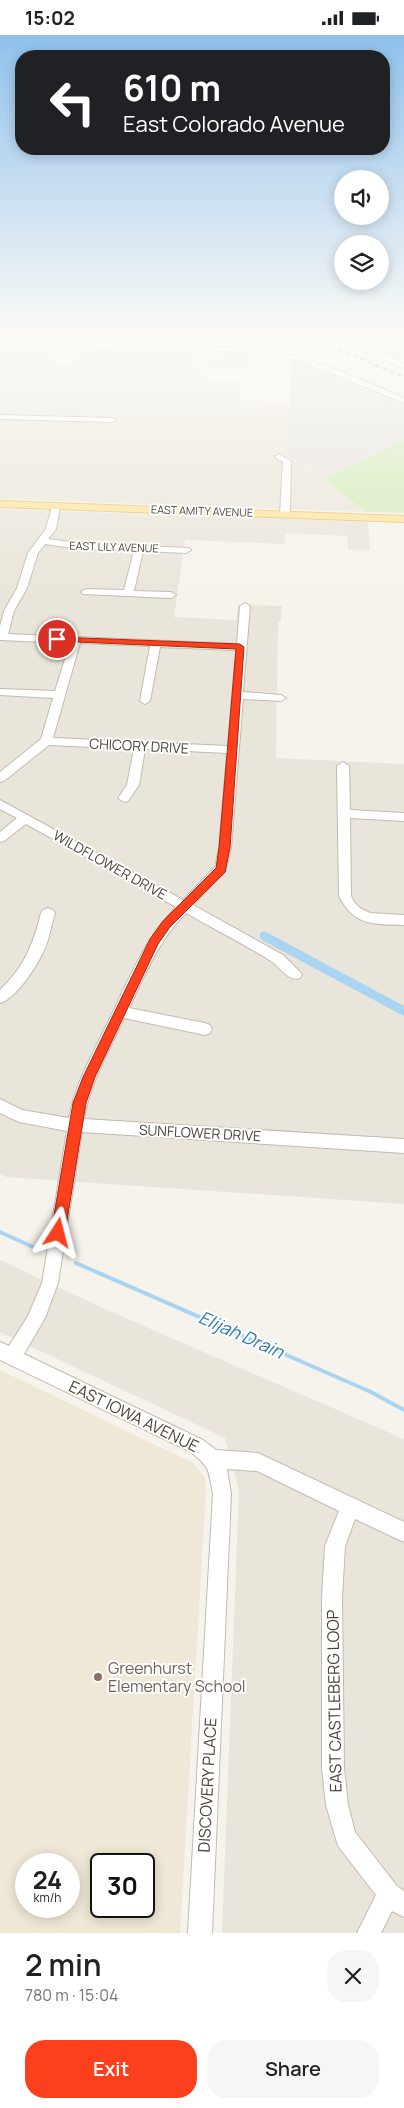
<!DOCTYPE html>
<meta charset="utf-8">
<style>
:root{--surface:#fff;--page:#f6f6f6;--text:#202124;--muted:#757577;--accent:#fc3f1d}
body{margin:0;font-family:Manrope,sans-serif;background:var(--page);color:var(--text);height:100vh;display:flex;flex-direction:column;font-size:19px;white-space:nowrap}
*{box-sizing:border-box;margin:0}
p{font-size:16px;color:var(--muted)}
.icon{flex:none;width:28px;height:28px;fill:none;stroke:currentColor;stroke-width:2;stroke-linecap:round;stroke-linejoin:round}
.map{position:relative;height:1898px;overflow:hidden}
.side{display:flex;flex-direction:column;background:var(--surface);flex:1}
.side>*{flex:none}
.hud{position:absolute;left:15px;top:15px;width:375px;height:105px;border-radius:20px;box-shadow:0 2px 12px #0003;background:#202124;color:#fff;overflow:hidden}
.tools{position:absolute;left:334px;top:135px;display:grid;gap:10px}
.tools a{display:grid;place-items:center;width:55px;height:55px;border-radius:50%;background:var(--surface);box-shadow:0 2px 12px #0003;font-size:25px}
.speed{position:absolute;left:15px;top:1818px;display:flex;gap:10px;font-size:25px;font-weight:700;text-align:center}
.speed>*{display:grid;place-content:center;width:65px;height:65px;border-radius:50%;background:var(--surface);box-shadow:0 2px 12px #0003;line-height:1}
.speed small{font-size:12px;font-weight:400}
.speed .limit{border:2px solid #111;border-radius:8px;background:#fff;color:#111}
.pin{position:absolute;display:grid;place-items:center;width:42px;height:42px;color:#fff;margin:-21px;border:2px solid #fff;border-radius:50%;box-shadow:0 1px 5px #0007}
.me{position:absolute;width:55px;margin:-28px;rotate:9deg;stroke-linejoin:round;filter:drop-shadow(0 0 4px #0008)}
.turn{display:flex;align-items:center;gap:18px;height:105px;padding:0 25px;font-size:22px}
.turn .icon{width:65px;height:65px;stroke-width:2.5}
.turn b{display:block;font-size:35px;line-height:42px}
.round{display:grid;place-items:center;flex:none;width:52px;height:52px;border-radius:20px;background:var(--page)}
.summary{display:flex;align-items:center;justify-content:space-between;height:85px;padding:0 25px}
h1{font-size:30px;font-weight:600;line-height:38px}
.cta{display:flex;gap:10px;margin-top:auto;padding:10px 25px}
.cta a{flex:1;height:58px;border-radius:20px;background:var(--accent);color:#fff;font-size:20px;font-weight:600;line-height:58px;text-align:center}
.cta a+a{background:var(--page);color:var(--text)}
.status{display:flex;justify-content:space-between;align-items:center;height:35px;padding:0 25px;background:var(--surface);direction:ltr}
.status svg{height:14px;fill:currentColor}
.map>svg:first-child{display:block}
</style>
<div class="status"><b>15:02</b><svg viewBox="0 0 49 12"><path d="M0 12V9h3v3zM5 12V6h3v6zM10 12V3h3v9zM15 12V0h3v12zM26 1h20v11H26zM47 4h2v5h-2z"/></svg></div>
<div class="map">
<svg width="404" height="1898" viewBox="0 0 404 1898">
<rect width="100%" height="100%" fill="#f6f3ec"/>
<path fill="#eae5da" d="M0,311l55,4 -4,14 21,1 6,-16 82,2 -4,18 45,2 8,11h31l-1,26 51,-2 -2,51 20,9 59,46 -367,-13z
M0,474l368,13 2,28 -22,-1 -1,-13 -62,-3v11l-100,-4 -11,77 62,3 2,-15 44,1 -1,16h-3l-2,136 128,6v440l-398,-27 -6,-3z
M0,1225l107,50 297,129v494h-182l17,-442 -14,-53 -225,-106z"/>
<path fill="#e6e2dd" d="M258,296l37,16 -13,4 -63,-6 -130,-4 -46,-9z
M398,296h6v27h-6l-32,-13z
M160,316l30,1 1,7 10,12 -45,-2z
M223,316l27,1v16l-34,2 -3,-2 -4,1 -7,-12h20z
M291,324l113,47v34l-80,39 -16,-13 -20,-9z"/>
<path fill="#efe8d6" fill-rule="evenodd" d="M0,1335l193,93 12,15 1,11 -26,444h-180zM26,1829h43v42h-43zM101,1829h43v42h-43z"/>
<path fill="#d2eab5" d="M404,405v73l-37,-1 -43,-33z"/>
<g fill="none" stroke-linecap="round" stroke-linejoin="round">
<path stroke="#a9d4f2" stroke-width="4" d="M0,1197l33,15
M76,1228l295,129 33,18"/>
<path stroke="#a9d4f2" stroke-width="9" d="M264,901l140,75"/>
<g stroke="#c2bbae" stroke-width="2">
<path id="minor" d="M14,296h12l21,7 31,5 176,5c54,7 101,29 150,50v5l-95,-39 -35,-9 -20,-3 -176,-5 -35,-5z
M315,296h10l79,32v5z
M0,380l112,3 4,2 -4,2 -112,-3z
M279,419l12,7 -1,53 -5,3 -5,-3 3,-52 -8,-5z
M56,468l4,3 -4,23 -8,10 30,4 111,5 2,2 -5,3 -43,-2 -9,40 37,1 5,3 -5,3 -88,-4 -2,-2 5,-3 38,1 10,-39 -56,-2 -33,-5 -7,9 -11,35 -13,23 -6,23 229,10 3,-38 5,-3 5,3 -7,86 38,3 5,3 -5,3 -38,-2 -12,149 -6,24 -32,33 90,50 19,19 -2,4c-12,4 -20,-11 -29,-17 -27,-17 -57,-32 -85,-48 -28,28 -40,60 -57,95l76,15 5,2 2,4 -2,4 -5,2 -81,-17c-15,33 -34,65 -40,101l320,20v14l-322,-21 -24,151 -13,35 -21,36 179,86 13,10 42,3 146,69v20l-49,-23 -10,27 -3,52 2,170 4,37 7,27 42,54 7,5v26l-12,-6 -11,22h-24l19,-38 -38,-49 -12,-41 -4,-37v-170l3,-52 14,-35 -82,-40 -30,-2 4,25 -19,439h-24l25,-439c-5,-25 -2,-25 -22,-42l-191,-92v-18l9,4 19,-30 14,-33 25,-152 -48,-9 -19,-9v-14l22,11 47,8c6,-34 24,-65 39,-96 20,-40 36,-83 68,-115l-150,-83 -22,17 -4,1v-10l17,-14 -17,-9v-9l183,100 32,-33 4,-19 8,-95 -82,-4 -6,36 -11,16 -4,1 -6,-4 9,-13 7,-36 -85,-4 -45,36 -4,1v-10l41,-33 12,-41 -53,-3v-6l55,2 15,-48 -70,-3v-14l4,-15 13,-23 11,-35 18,-24 6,-23zM80,608l70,3 -10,55 5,3 5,-3 10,-54 76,3 -8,96 -175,-8z
M343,727l6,4 1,44 54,3v8l-54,-3 1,78 3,6 6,6 10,5 34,2v10c-31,-1 -50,1 -65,-29l-2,-130z
M48,873l5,2 2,3c-3,10 -5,21 -8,30 -6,17 -29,55 -47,60v-13c24,-23 33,-45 41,-77l2,-3z"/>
</g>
<g stroke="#e6c16a" stroke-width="2">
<path id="major" d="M0,466l404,15v6l-404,-15z"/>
</g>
<use href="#minor" fill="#fff" fill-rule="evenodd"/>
<use href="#major" fill="#ffe39c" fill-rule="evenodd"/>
<path stroke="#9a9a9a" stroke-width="2" stroke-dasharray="4 4" stroke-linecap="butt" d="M294,296l110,46"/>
</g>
<linearGradient id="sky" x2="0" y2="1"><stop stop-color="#8fc1ec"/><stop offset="0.53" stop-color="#fbfaf6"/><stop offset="1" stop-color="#fbfaf6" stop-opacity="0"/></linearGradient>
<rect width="404" height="562" fill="url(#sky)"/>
<path fill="#fc3f1d" stroke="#a42913" d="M57,602l183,7 4,3 -14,201 -5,24 -55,55 -12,17 -63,133 -9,26 -21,130 -2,4 -5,2 -5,-2 -2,-4 22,-130 10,-26 67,-138 13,-18 53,-53 3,-20 17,-199 -182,-8 -1,-2z"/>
<circle fill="#8d6e63" stroke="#fff" stroke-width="2" cx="98" cy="1642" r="5"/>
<g text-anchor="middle" stroke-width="4" stroke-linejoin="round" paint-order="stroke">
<g font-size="11" fill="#4b4439" stroke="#fff">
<text transform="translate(202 476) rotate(2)" y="4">EAST AMITY AVENUE</text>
<text transform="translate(114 512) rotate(2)" y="4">EAST LILY AVENUE</text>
</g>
<g font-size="14" fill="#4b4439" stroke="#fff">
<text transform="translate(139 711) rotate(3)" y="5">CHICORY DRIVE</text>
<text transform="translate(110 830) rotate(29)" y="5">WILDFLOWER DRIVE</text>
<text transform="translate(200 1098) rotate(3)" y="5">SUNFLOWER DRIVE</text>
</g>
<g font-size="16" fill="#4b4439" stroke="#fff">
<text transform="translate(134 1381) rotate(26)" y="6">EAST IOWA AVENUE</text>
<text transform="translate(334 1666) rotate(-91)" y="6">EAST CASTLEBERG LOOP</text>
<text transform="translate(207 1750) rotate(-87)" y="6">DISCOVERY PLACE</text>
</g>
<g font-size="16" fill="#785e54" stroke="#fff" text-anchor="start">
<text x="108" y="1639">Greenhurst<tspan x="108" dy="18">Elementary School</tspan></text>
</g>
<g font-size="18" font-style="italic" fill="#2e7ab2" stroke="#fff">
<text transform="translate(241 1300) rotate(24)" y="6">Elijah Drain</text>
</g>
</g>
</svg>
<div class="tools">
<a><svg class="icon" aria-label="sound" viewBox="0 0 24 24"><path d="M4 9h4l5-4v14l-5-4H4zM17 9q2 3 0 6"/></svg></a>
<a><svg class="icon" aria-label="layers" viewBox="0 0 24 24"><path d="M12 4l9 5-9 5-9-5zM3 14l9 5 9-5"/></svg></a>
</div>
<div class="speed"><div>24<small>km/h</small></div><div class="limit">30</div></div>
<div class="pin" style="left:57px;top:604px;background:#d93025"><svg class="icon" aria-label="arrive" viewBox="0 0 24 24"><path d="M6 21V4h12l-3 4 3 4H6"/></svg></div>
<svg class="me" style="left:58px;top:1198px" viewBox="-20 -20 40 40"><path d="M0-17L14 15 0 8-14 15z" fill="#fc3f1d" stroke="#fff" stroke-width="4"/></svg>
<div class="hud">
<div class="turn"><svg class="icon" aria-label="left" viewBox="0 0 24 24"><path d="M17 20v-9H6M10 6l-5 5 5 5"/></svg><div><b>610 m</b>East Colorado Avenue</div></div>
</div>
</div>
<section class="side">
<div class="summary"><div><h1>2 min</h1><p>780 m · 15:04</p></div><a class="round"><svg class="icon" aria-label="close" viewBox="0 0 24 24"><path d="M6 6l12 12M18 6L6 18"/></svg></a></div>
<div class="cta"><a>Exit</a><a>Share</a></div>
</section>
